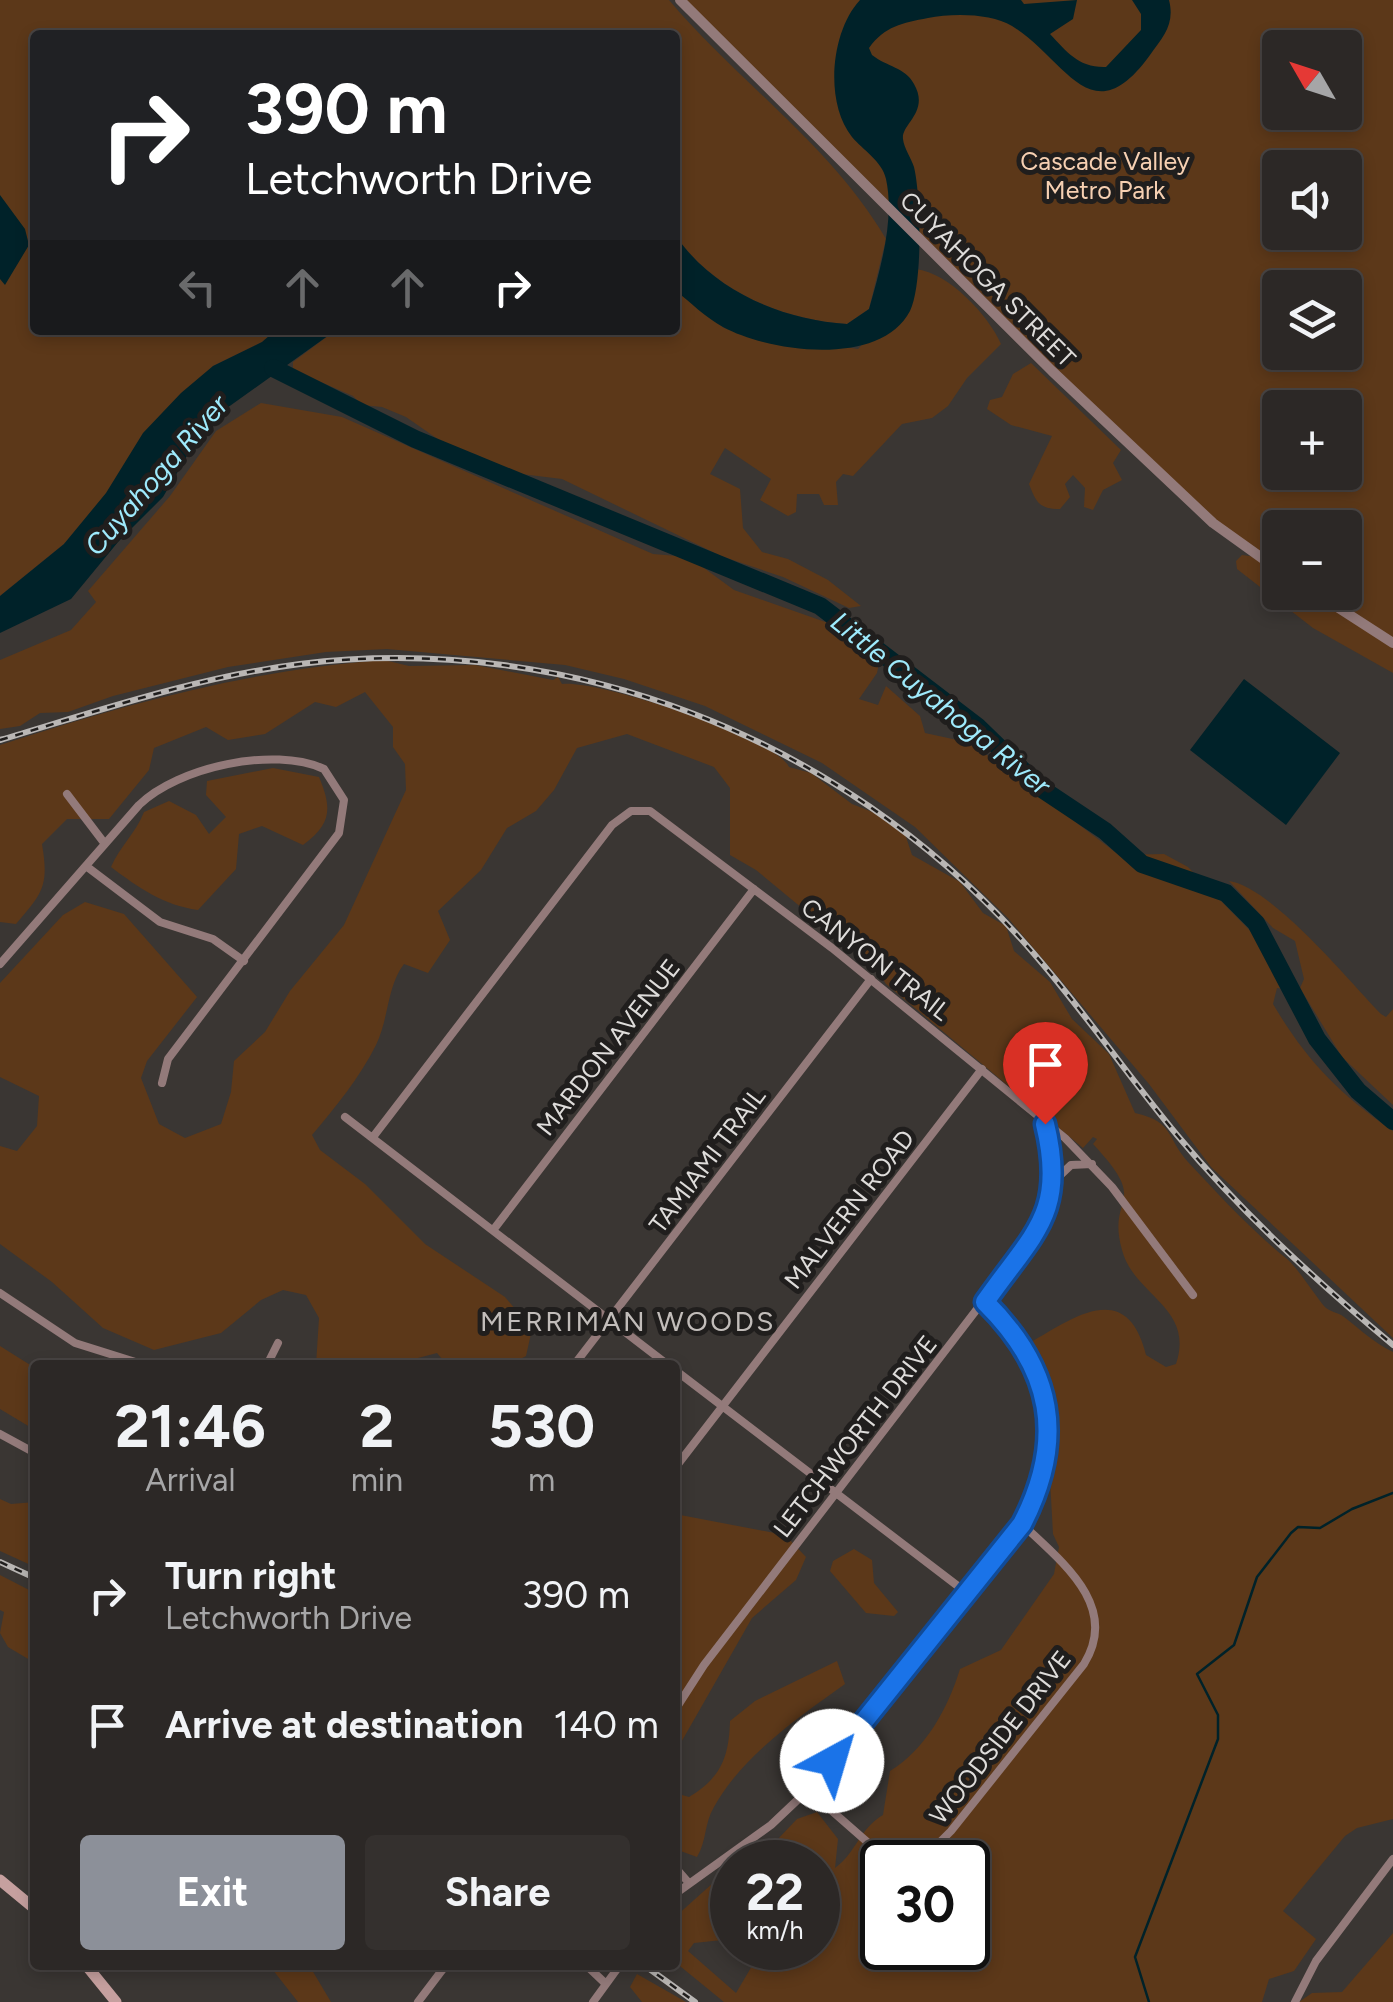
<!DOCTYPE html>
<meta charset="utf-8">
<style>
:root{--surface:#2c2826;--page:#34302e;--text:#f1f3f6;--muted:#a6a6a7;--line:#484443;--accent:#8c9099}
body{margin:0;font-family:Figtree,sans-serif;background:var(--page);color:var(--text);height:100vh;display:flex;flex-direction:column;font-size:38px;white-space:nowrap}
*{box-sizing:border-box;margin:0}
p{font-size:32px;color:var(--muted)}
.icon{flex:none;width:55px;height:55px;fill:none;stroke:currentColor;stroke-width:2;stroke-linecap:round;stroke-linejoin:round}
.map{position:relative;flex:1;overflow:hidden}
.details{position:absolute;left:30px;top:1360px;width:650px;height:610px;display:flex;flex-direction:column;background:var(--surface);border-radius:10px;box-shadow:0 5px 15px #0003,0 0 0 2px var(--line)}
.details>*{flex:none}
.guide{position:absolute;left:30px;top:30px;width:650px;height:305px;border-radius:10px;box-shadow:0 5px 15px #0003,0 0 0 2px var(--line);background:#202124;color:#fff;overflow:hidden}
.needle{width:65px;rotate:309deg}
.fabs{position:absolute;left:1262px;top:30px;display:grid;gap:20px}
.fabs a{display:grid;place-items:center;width:100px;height:100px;border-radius:10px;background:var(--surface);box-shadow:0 5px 15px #0003,0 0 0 2px var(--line);font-size:50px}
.speed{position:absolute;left:710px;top:1840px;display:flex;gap:20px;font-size:50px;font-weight:700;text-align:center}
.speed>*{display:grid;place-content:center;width:130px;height:130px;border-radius:50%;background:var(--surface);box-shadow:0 5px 15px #0003,0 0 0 2px var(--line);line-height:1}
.speed small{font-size:25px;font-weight:400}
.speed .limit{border:5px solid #111;border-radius:15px;background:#fff;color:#111}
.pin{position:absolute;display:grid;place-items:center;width:85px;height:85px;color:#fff;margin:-102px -42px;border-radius:50% 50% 50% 0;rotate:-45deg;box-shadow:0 0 10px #0007}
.pin .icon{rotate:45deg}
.me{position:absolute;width:110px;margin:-55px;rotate:39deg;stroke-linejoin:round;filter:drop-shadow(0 0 8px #0008)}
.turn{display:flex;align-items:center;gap:35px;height:210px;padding:0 50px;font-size:45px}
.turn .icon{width:130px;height:130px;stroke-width:2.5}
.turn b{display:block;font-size:70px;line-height:85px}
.lanes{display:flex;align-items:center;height:95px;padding:0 50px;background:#0003;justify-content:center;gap:50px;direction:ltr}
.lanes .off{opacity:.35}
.eta{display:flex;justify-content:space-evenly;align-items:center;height:170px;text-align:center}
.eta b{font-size:60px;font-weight:700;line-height:70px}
.action{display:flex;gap:20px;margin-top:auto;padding:20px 50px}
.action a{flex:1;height:115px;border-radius:10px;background:var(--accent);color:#fff;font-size:40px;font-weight:700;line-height:115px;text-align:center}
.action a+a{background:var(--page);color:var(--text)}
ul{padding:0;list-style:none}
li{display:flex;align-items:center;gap:30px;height:130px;padding:0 50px}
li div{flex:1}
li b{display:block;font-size:38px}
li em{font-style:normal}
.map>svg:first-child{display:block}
</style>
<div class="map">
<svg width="1393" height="2002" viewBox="0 0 1393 2002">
<rect width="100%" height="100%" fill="#3a3633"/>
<path fill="#5c3819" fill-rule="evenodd" d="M0,0h669c68,81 163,146 217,239l-17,70 -22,15c-67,-5 -133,-33 -172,-89v-200h-640v295h241l-14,12 -49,24 -149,178 -64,52z
M680,0h713v673l-80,-45 -76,-59 -1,-8 6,-6 15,2 -44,-34zM1280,48h65v64h-65zM1280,168h65v64h-65zM1280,288h65v64h-65zM1280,408h65v64h-65zM1280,528h65v64h-65z
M916,269c33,4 72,46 85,75l-34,34 -19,28 -16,12 -30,6 -49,52 -10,-2 -7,8 2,23h-14l-5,-11h-22l-1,18 -8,4 -28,-16 11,-21 -46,-31 -15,26 30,15 3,39 19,24 26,7 40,21 33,26 -12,2 -66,-31 -62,-21 -159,-77 -49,-6 -38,-19 -20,-3 -49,-34 -24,-10 -20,-2 -9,-9 -60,-26v-8l43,-32h339v-40l49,38 134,21 58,-63z
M1031,363l90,87 -8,13 9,17 -19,10 -10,20 -9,-3 1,-19 -12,-13 -8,9 5,13 -10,12c-21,0 -24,-7 -31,-25l23,-48 -41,-11 -24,-16 3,-9 12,-3 11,-23z
M261,403l81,14 311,137 36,3 45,33 97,34 49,34 -3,15 -18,26 19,6 8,-19 34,30 5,17 46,10 148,112 45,-1 24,13 74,76 23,46 -8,-1 -4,16c33,56 66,90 120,127v207l-182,-171 -62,-83 -141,-166 -93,-91 -93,-64 -117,-57 -81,-27 -59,-14 -178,-16 -61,3 -98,15 -115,29 -45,16 -28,1 -20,13 -20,3v-69l71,-30 25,-28 -8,-11 82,-95 46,-65z
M384,660l25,6 66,-1 78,15 5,-3 4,7c34,-5 213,53 227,83l22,6 41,31 28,11 25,19 7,21 48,27 23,31 23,13 8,25 36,31 22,37 37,35 26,59c40,9 31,25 53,49 32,34 63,68 99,97 9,7 28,36 37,47 5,6 14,6 20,11 17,13 29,25 49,35v467l-36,9 -12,8 -62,75 33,28 -22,32 -25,8 -7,23h-538l-49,-40v-45l57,-51v73l-38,4 -6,8 48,42 16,-27 18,-10 3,-8h45v-64l8,-8h-8v-14h-79l38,-22 20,-21 20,-7 21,27 -3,29c21,-15 25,-40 48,-53l7,-44c36,-22 58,-63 70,-102l41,-19 53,-76 5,-27 -6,-13 -3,-55 9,-62 -31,-73c46,-27 99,-66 118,11l20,12 10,-3c19,-57 -42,-68 -54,-114 -16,-57 30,-43 -29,-106l4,-5 -4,-2 -10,11 -197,-164 -9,-14 -121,-100 -26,-15v-67l-16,-21 -87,-33 -50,14 -23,42 -18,21 -29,17 -26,42 -43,41 12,29 -22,33 -24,-9c-17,22 -15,54 -28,81 -16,32 -41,63 -64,90l8,15 45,34 60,60 80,53 27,32 -6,27 -17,9h-62l-10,-12 -46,12h-75l3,-47 -13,-23 -23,-5 -22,10 -40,33 -67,17 -51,-22 -51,-46 -52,-38v-98l17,5 20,-25 2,-30 -39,-19v-94l63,-68 22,-13 39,12 73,83 -50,64 -6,17 18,46 26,14 36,-14 10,-32 3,-31 31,-29 25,-41 54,-66 62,-135 -1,-26 -12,-17v-20l-28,-35 -29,15 -21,-5 -50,32 -37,6 -22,-13 -52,21 -5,22 -40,49h-42l-25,25c7,42 1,49 -26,80l-16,-2v-177c128,-42 250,-75 384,-85zM882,1862h86v86h-86z
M273,768l46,9c13,31 13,47 -16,68l-41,-19 -23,8 -3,35 -38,41c-35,-5 -59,-22 -87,-43 9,-21 25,-34 33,-55l25,-11 27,14 13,19 17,-17 -20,-22 1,-14z
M1229,881c43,6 120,100 152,133l5,3 7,-8v96l-51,-48 -42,-69 4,-9 -9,-38 -22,-13z
M0,1346l35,22v62l-35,-21z
M0,1499l11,5 24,-2v65l-35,-16z
M675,1514l110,21 21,22 -10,23 -44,38 -77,135z
M854,1549l18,11 2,23 24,29 -4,4 -28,-3 -36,-42 3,-10z
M0,1575l35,18v70l-27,-16 -8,-14 4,-21 -4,-2z
M837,1661l8,23c-46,33 -103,72 -131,123 -10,17 -7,33 -17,50l-22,-8v-56l14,4c32,-19 40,-40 41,-76l25,-20z
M1393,1933v69h-94l13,-9 30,-1z
M269,1965h40l22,37h-33z
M637,1974l49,28h-44l-12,-15z"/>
<path fill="#002229" d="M860,0h161l3,4 53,-4 -4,19 -23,15c17,18 29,34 56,33l35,-37v-16l-9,-14h37c6,24 -5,36 -19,55 -59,82 -84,4 -138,-29 -21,-13 -60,-13 -84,-8 -26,5 -43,8 -59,30l3,7c15,12 33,12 42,29 16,28 -13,40 -11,55 1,9 8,19 11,28 7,29 9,117 -4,144 -29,56 -139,42 -187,16 -17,-9 -33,-25 -48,-37v-55c39,56 105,84 172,89l22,-15c11,-39 26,-89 17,-130 -4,-18 -23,-29 -34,-42 -28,-35 -21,-106 8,-137z
M0,195l25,34 4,16 -24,40 -5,-6z
M276,330h60l-130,93 -43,74 -45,45 -47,57 -71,34v-37l64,-52 42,-51 37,-60 38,-40 32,-27 49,-24z
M1244,679l96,74 -54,72 -96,-75z"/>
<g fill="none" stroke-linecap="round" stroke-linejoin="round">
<path stroke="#002229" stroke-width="2.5" d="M1149,2002l-14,-45 83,-218v-24l-21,-41 37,-29 23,-68 34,-44 7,-6 22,1 32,-19 41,-16"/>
<path stroke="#002229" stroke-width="18" d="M273,368l142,71 405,167 158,121 64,62 63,42 37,33 84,29 30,30 61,116 41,52 35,30"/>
<path stroke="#937a7a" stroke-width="8" d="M67,794l38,50
M86,866l74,56 53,17 31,22
M0,964l139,-159c39,-38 135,-59 185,-36l20,31 -5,33 -171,226 -6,24
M345,1117l323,248
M373,1137l239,-312 19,-14h19l182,137 233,190 47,49 81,108
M1054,1181l17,-16 21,-1
M494,1229l260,-340
M0,1293l75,50 70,22
M267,1365l11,-22
M574,1365l297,-386
M675,1370l292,223
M0,1434l35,19
M675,1468l307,-399
M675,1710l29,-45 336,-438 14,-46 -9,-55
M808,1790l73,64 25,4 24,-6 21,-21 133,-167c36,-58 -22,-102 -62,-140
M675,1867l13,15
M675,1894l96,-69 37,-35c46,-55 90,-111 135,-166 87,-110 169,-197 42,-323
M586,1965l20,19
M418,2002l28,-37
M593,2002l27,-37
M1295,2002l21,-41 77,-102"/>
<path stroke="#937a7a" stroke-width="10" d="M680,0l372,371 161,152 67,48
M1314,592l79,51"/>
<path stroke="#c6a09f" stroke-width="11" d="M0,1880l35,29
M86,1965l30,37"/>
<g stroke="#b9b6b4" stroke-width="6">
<path id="rail" d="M0,740c98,-29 197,-63 300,-76 270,-33 539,74 721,275 56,62 103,132 156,196 65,78 138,145 216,210
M0,1562l35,16
M644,1965l51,37"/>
</g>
<use href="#rail" stroke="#201e1d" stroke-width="2.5" stroke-dasharray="8" stroke-linecap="butt"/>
</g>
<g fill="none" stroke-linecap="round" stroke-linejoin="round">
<g stroke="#114b97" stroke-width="25">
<path id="route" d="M832,1761l190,-237c44,-85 31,-155 -37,-222 48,-69 82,-88 60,-178"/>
</g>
<use href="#route" stroke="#1a73e8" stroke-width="18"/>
</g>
<g text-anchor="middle" stroke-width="10" stroke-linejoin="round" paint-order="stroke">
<g font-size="25" fill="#f6d0b2" stroke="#201e1d">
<text x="1105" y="170">Cascade Valley<tspan x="1105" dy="29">Metro Park</tspan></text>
</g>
<g font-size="25" fill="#dedcda" stroke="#201e1d">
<text transform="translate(988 279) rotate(45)" y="9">CUYAHOGA STREET</text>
<text transform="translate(876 959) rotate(38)" y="9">CANYON TRAIL</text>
<text transform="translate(608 1047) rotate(-52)" y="9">MARDON AVENUE</text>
<text transform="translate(707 1160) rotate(-53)" y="9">TAMIAMI TRAIL</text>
<text transform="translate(849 1209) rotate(-52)" y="9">MALVERN ROAD</text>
<text transform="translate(855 1436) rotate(-52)" y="9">LETCHWORTH DRIVE</text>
<text transform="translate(1000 1737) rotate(-52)" y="9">WOODSIDE DRIVE</text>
</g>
<g font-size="28" font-style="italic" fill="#9eeafc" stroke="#201e1d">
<text transform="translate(156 475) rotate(-49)" y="10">Cuyahoga River</text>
<text transform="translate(941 703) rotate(39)" y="10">Little Cuyahoga River</text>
</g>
<g font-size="28" letter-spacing="2.5" fill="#c2bdba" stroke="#201e1d">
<text x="628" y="1331">MERRIMAN WOODS</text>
</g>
</g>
</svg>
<div class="fabs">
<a><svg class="needle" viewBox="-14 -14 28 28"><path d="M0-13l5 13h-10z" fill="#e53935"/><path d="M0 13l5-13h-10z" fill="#a6a6a7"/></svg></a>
<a><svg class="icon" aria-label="sound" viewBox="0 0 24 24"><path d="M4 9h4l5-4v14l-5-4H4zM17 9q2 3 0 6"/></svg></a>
<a><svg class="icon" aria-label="layers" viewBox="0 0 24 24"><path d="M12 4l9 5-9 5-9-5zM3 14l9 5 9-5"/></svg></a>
<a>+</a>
<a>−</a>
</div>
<div class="speed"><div>22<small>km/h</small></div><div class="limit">30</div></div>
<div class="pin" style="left:1045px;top:1124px;background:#d93025"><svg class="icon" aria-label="arrive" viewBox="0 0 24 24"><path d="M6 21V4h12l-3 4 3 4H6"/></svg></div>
<svg class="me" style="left:832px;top:1761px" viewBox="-20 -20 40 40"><circle r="19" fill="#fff"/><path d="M0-13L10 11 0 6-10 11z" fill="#1a73e8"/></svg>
<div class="guide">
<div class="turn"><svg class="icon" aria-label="right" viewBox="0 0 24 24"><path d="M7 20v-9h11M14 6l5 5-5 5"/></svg><div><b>390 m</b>Letchworth Drive</div></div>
<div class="lanes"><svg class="icon off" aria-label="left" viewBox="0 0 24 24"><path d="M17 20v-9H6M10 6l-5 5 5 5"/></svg><svg class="icon off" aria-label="ahead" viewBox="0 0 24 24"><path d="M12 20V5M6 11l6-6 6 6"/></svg><svg class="icon off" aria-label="ahead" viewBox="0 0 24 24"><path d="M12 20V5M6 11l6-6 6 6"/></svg><svg class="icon" aria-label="right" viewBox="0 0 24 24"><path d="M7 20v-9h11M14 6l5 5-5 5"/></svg></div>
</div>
<section class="details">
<div class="eta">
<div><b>21:46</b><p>Arrival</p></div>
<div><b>2</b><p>min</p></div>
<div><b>530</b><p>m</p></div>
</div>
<ul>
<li><svg class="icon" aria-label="right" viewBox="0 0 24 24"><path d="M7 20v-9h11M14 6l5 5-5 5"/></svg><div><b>Turn right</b><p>Letchworth Drive</p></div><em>390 m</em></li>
<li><svg class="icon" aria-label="arrive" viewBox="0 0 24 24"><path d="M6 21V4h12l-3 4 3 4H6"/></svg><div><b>Arrive at destination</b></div><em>140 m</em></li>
</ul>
<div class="action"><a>Exit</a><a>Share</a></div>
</section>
</div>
